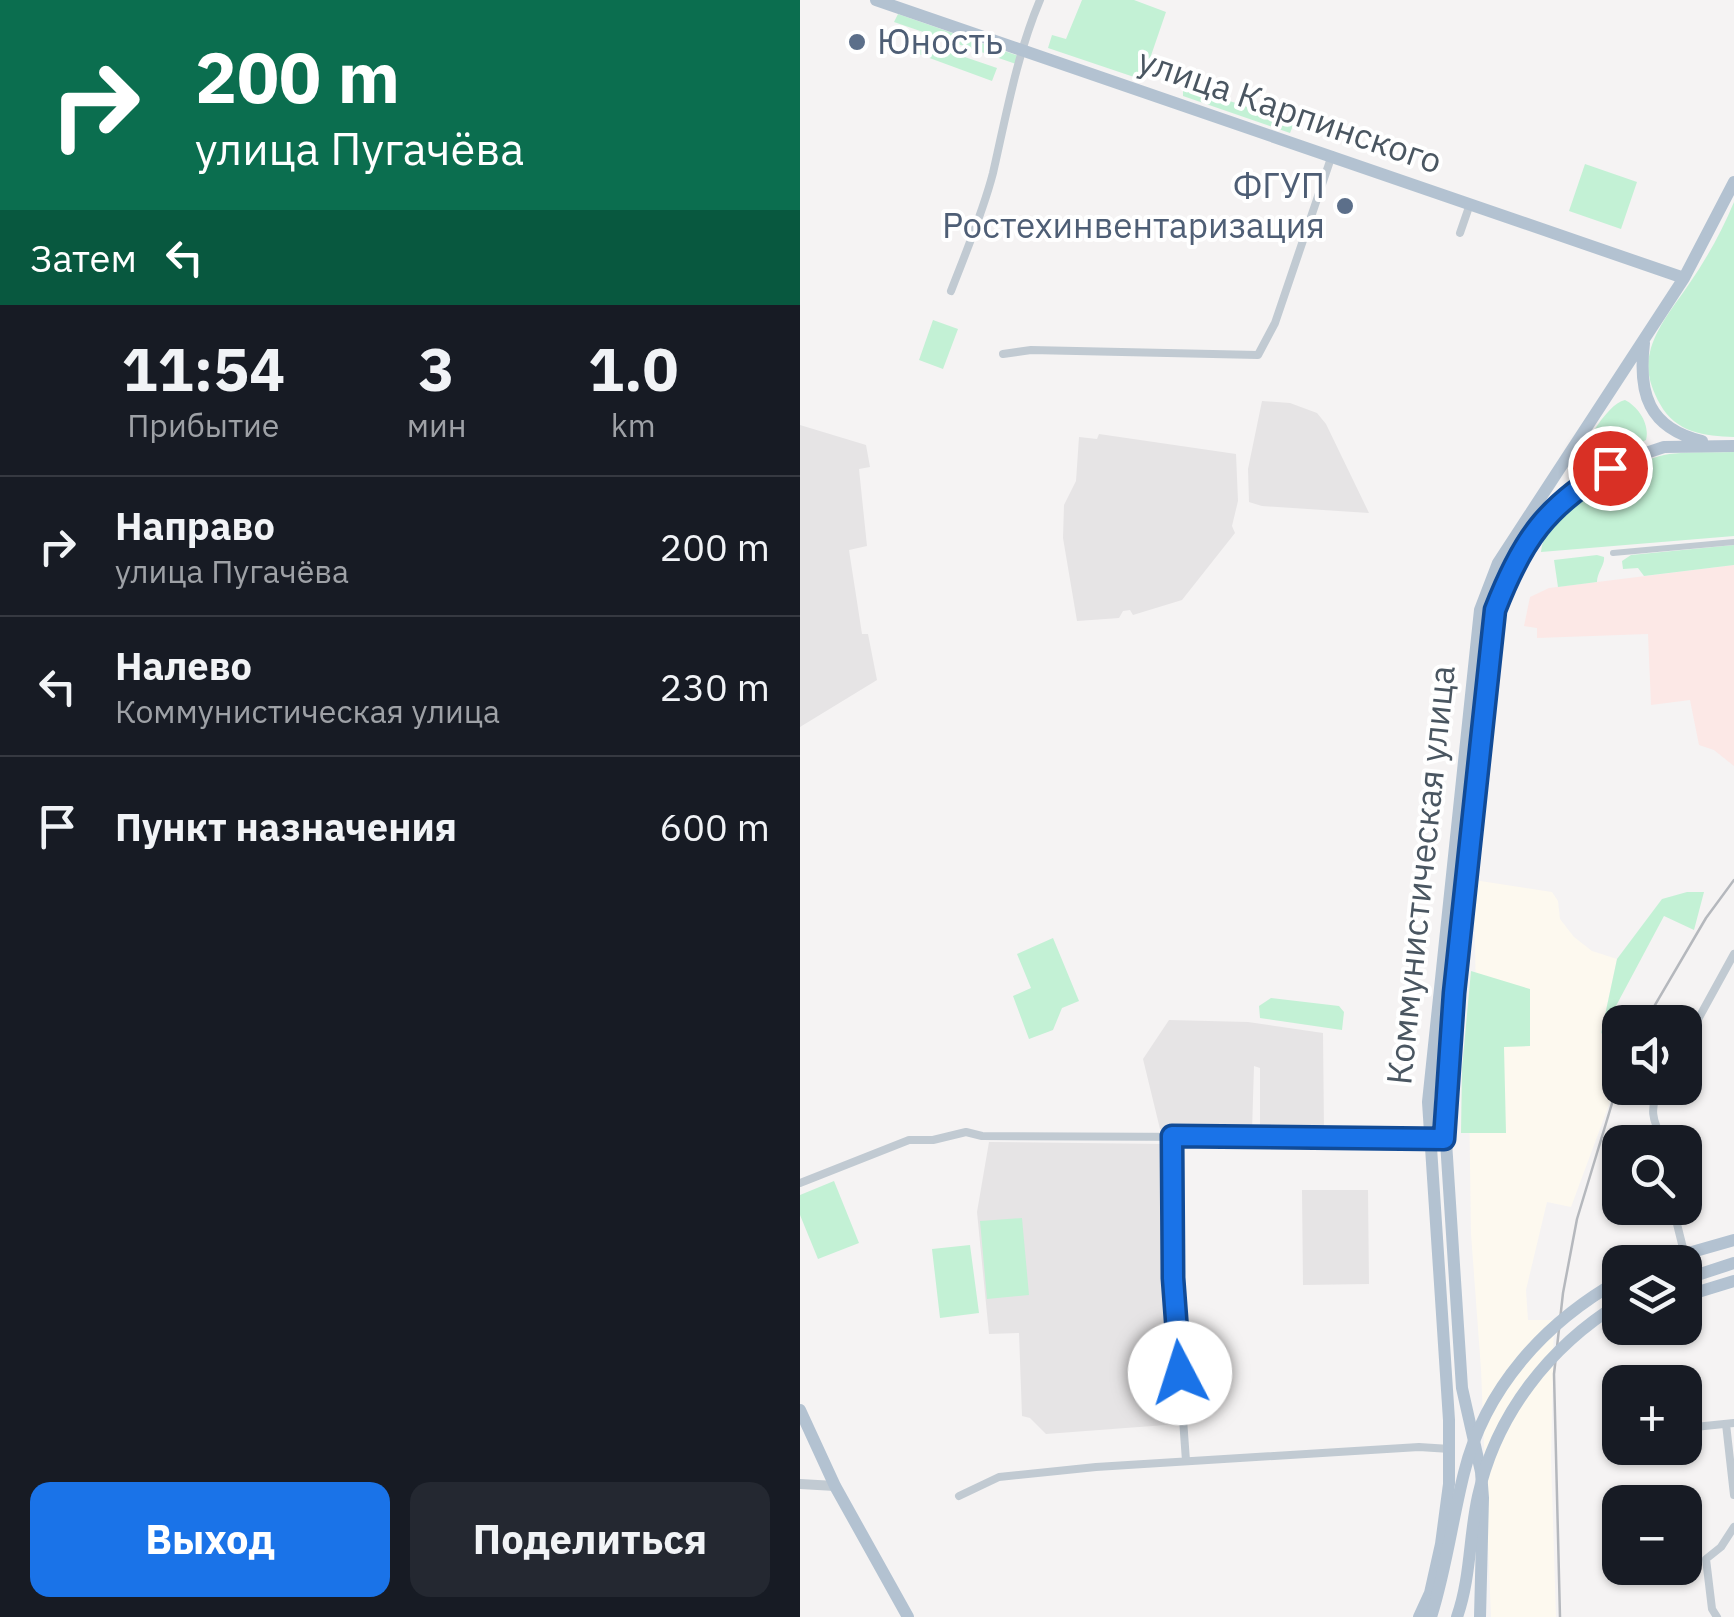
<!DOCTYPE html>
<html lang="ru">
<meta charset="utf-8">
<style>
:root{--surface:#171b24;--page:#242831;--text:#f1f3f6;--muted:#9ea1a6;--line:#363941;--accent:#1a73e8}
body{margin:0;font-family:"IBM Plex Sans",sans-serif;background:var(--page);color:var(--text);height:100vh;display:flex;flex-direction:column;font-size:38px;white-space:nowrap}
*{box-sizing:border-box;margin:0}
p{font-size:32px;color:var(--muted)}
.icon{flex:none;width:55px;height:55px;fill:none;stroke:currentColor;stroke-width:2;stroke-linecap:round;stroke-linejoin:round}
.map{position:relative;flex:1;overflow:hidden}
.details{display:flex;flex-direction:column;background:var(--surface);width:800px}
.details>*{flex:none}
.top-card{background:#0b6e4f;color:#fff;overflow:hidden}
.tools{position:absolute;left:802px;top:1005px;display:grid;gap:20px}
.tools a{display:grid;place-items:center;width:100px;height:100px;border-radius:20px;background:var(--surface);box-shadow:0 2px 8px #0004;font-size:50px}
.pin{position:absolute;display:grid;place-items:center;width:85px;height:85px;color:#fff;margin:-42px;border:5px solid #fff;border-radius:50%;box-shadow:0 2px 10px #0007}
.me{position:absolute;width:110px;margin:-55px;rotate:355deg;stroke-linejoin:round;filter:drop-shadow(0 0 8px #0008)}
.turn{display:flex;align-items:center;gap:35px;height:210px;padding:0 30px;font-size:45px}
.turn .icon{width:130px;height:130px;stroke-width:2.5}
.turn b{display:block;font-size:70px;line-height:85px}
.then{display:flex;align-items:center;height:95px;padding:0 30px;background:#0003;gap:20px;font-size:38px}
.eta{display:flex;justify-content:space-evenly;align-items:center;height:170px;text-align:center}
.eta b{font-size:60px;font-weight:700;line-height:70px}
.primary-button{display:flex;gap:20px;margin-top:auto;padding:20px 30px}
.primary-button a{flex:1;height:115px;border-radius:20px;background:var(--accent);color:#fff;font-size:40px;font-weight:700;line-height:115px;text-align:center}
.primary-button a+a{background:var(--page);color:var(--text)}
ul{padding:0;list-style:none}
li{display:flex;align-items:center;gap:30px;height:140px;padding:0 30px;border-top:2px solid var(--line)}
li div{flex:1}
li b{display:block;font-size:38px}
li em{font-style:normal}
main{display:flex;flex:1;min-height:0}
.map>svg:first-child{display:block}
</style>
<main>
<section class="details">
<div class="top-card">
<div class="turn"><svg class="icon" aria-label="right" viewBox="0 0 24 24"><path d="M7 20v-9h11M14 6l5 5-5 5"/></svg><div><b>200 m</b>улица Пугачёва</div></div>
<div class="then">Затем<svg class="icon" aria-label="left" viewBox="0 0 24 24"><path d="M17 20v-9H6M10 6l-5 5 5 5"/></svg></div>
</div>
<div class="eta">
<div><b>11:54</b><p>Прибытие</p></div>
<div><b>3</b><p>мин</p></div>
<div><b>1.0</b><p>km</p></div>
</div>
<ul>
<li><svg class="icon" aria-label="right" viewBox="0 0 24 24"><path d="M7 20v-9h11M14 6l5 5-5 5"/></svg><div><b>Направо</b><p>улица Пугачёва</p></div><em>200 m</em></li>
<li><svg class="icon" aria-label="left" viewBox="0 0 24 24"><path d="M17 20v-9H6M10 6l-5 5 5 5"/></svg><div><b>Налево</b><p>Коммунистическая улица</p></div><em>230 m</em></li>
<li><svg class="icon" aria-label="arrive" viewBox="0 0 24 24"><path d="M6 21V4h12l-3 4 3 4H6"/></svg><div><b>Пункт назначения</b></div><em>600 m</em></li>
</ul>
<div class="primary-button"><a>Выход</a><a>Поделиться</a></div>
</section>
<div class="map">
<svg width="934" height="1617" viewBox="0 0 934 1617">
<rect width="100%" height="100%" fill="#f5f3f3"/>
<path fill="#fdf9ef" d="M674,880l78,12 6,9 2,18 14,18 18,14 25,8 -16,74 19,11v31l-49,132 -24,-5 -21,88 2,30h26l-3,138 5,159h-65l-10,-248 -10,-135 -2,-141 7,-91z"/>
<path fill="#e6e4e5" d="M462,401l28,2 27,10 9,11 43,89 -107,-7 -13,-4 -1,-33z
M0,425l66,20 4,22 -11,2 8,77 -18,4 13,84h6l9,46 -77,47z
M299,434l137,20 2,47 -6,25 3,7 -53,67 -49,15 -3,-5 -7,1 -4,7 -42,3 -14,-83 1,-33 12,-24 3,-44 18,2z
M369,1020l79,2 75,11 1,98 -64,1v-64l-6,-2 -2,65 -92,-2 -17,-70z
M189,1142l176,2 5,173 9,107 -133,10 -16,-16 -8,-2 -3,-83 -30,1 -12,-122z
M502,1190h66l1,94 -66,1z"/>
<path fill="#fce8e6" d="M934,565v201l-20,-16 -15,-5 -9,-45 -39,5 -3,-71 -111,4v-10l-13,-2 6,-29 19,-9z"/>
<path fill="#c3f1d5" d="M282,0h52l32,12 -22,64 -7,2 -89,-30 4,-13 14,4z
M98,14l121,42 -3,8 -122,-42z
M109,38l88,30 -5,13 -87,-32z
M383,85l111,38 -4,10 -107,-37z
M785,164l52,18 -16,47 -52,-18z
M934,202v235c-29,-1 -58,-4 -74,-33 -9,-16 -15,-34 -10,-52 6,-25 25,-47 39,-68 18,-26 33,-53 45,-82z
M133,320l25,9 -15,40 -24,-9z
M825,400c14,7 25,25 21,40l-75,39 -2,-6c11,-19 36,-69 56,-73z
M934,452v84l-193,16c3,-43 84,-88 123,-97 22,-4 47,-2 70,-3z
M934,545v20l-90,11 -6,-8 -15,1 -1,-8 9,-6z
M797,555l7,2c1,8 -7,15 -7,25l-39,5 -4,-27z
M887,892h17l-10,38 -30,-14 -63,118 16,-75 45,-60z
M253,938l26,63 -17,7 -9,22 -24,9 -16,-43 18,-8 -14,-34z
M671,971l59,18v57l-26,1 2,86h-45l1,-65z
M471,998l68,8 5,6 -2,18 -82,-12 -1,-12z
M34,1181l25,62 -41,16 -18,-44v-20z
M222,1218l7,77 -42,4 -7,-78z
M170,1245l9,68 -39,5 -8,-69z"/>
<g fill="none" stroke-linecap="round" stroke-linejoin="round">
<path stroke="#c1cad2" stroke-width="6" d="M813,553l121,-11"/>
<path stroke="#c1cad2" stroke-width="8" d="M660,233l10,-29
M151,291c15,-39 32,-79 42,-118 13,-57 24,-119 47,-173
M203,354l28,-4 227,5 17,-32 57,-168
M885,1043l49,-89
M860,1088c-11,20 -8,32 3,52l10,2
M372,1136l1,142 13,183
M0,1183l109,-43h24l33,-8 16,4 448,2
M873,1208l18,72
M926,1424l8,71
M885,1428l49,-5
M159,1496l40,-19 97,-10 323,-20 31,2
M917,1617l-5,-8 -6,-50 15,-12 13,-20"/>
<path stroke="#c1cad2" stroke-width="10" d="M0,1484l35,2"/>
<path stroke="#b3c2d1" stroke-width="12" d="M76,0l808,278
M844,343c-6,50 4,85 58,98
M885,1296l49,-15
M0,1410l35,76 73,131
M619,1617l11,-24 11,-49 8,-60v-64l-21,-318 52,-492 18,-47 186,-285 50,-96
M680,1617l3,-119 -2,-26 -19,-84 -18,-277 34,-359 17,-142 17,-39 26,-46 21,-22 29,-22 40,-22 36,-12 70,-1"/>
<path stroke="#b5b8bd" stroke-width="2.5" d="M845,1022l61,-104 28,-38
M760,1617l-6,-243 9,-81 14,-74 43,-142"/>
<path stroke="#b3c2d1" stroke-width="12" d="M857,1262l77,-22
M885,1279l49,-16
M631,1617c15,-47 21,-96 33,-144 21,-85 81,-151 156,-193
M657,1617c14,-40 12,-81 21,-121 18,-82 72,-150 142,-193"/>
</g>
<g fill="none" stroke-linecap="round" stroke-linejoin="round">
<g stroke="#114b97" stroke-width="25">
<path id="route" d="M380,1373l-7,-95 -1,-142 272,3 10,-146 41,-383c27,-70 51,-104 115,-142"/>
</g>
<use href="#route" stroke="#1a73e8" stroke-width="18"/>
</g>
<g fill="#5c6f8a" stroke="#fff" stroke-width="4">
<circle cx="57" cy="42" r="10"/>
<circle cx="545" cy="206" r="10"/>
</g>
<g text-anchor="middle" stroke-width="8" stroke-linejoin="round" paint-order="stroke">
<g font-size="35" fill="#4e5e75" stroke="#fff" text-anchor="start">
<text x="77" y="54">Юность</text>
<text x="525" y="198" text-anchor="end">ФГУП<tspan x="525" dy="40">Ростехинвентаризация</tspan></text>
</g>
<g font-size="35" fill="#4a5661" stroke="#fff">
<text transform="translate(490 111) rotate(19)" y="12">улица Карпинского</text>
<text transform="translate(621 875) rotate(-84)" y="12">Коммунистическая улица</text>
</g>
</g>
</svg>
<div class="tools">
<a><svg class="icon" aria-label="sound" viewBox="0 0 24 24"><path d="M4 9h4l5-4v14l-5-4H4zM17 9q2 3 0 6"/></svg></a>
<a><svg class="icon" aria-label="search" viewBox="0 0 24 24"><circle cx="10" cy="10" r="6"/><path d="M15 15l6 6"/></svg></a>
<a><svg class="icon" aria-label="layers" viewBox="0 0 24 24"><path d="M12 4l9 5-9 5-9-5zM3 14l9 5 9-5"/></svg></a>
<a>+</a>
<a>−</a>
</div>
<div class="pin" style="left:810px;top:468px;background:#d93025"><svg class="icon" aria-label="arrive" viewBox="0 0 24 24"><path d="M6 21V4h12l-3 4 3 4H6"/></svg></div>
<svg class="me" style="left:380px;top:1373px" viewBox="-20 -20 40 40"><circle r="19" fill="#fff"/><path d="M0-13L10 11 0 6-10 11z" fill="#1a73e8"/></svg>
</div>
</main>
